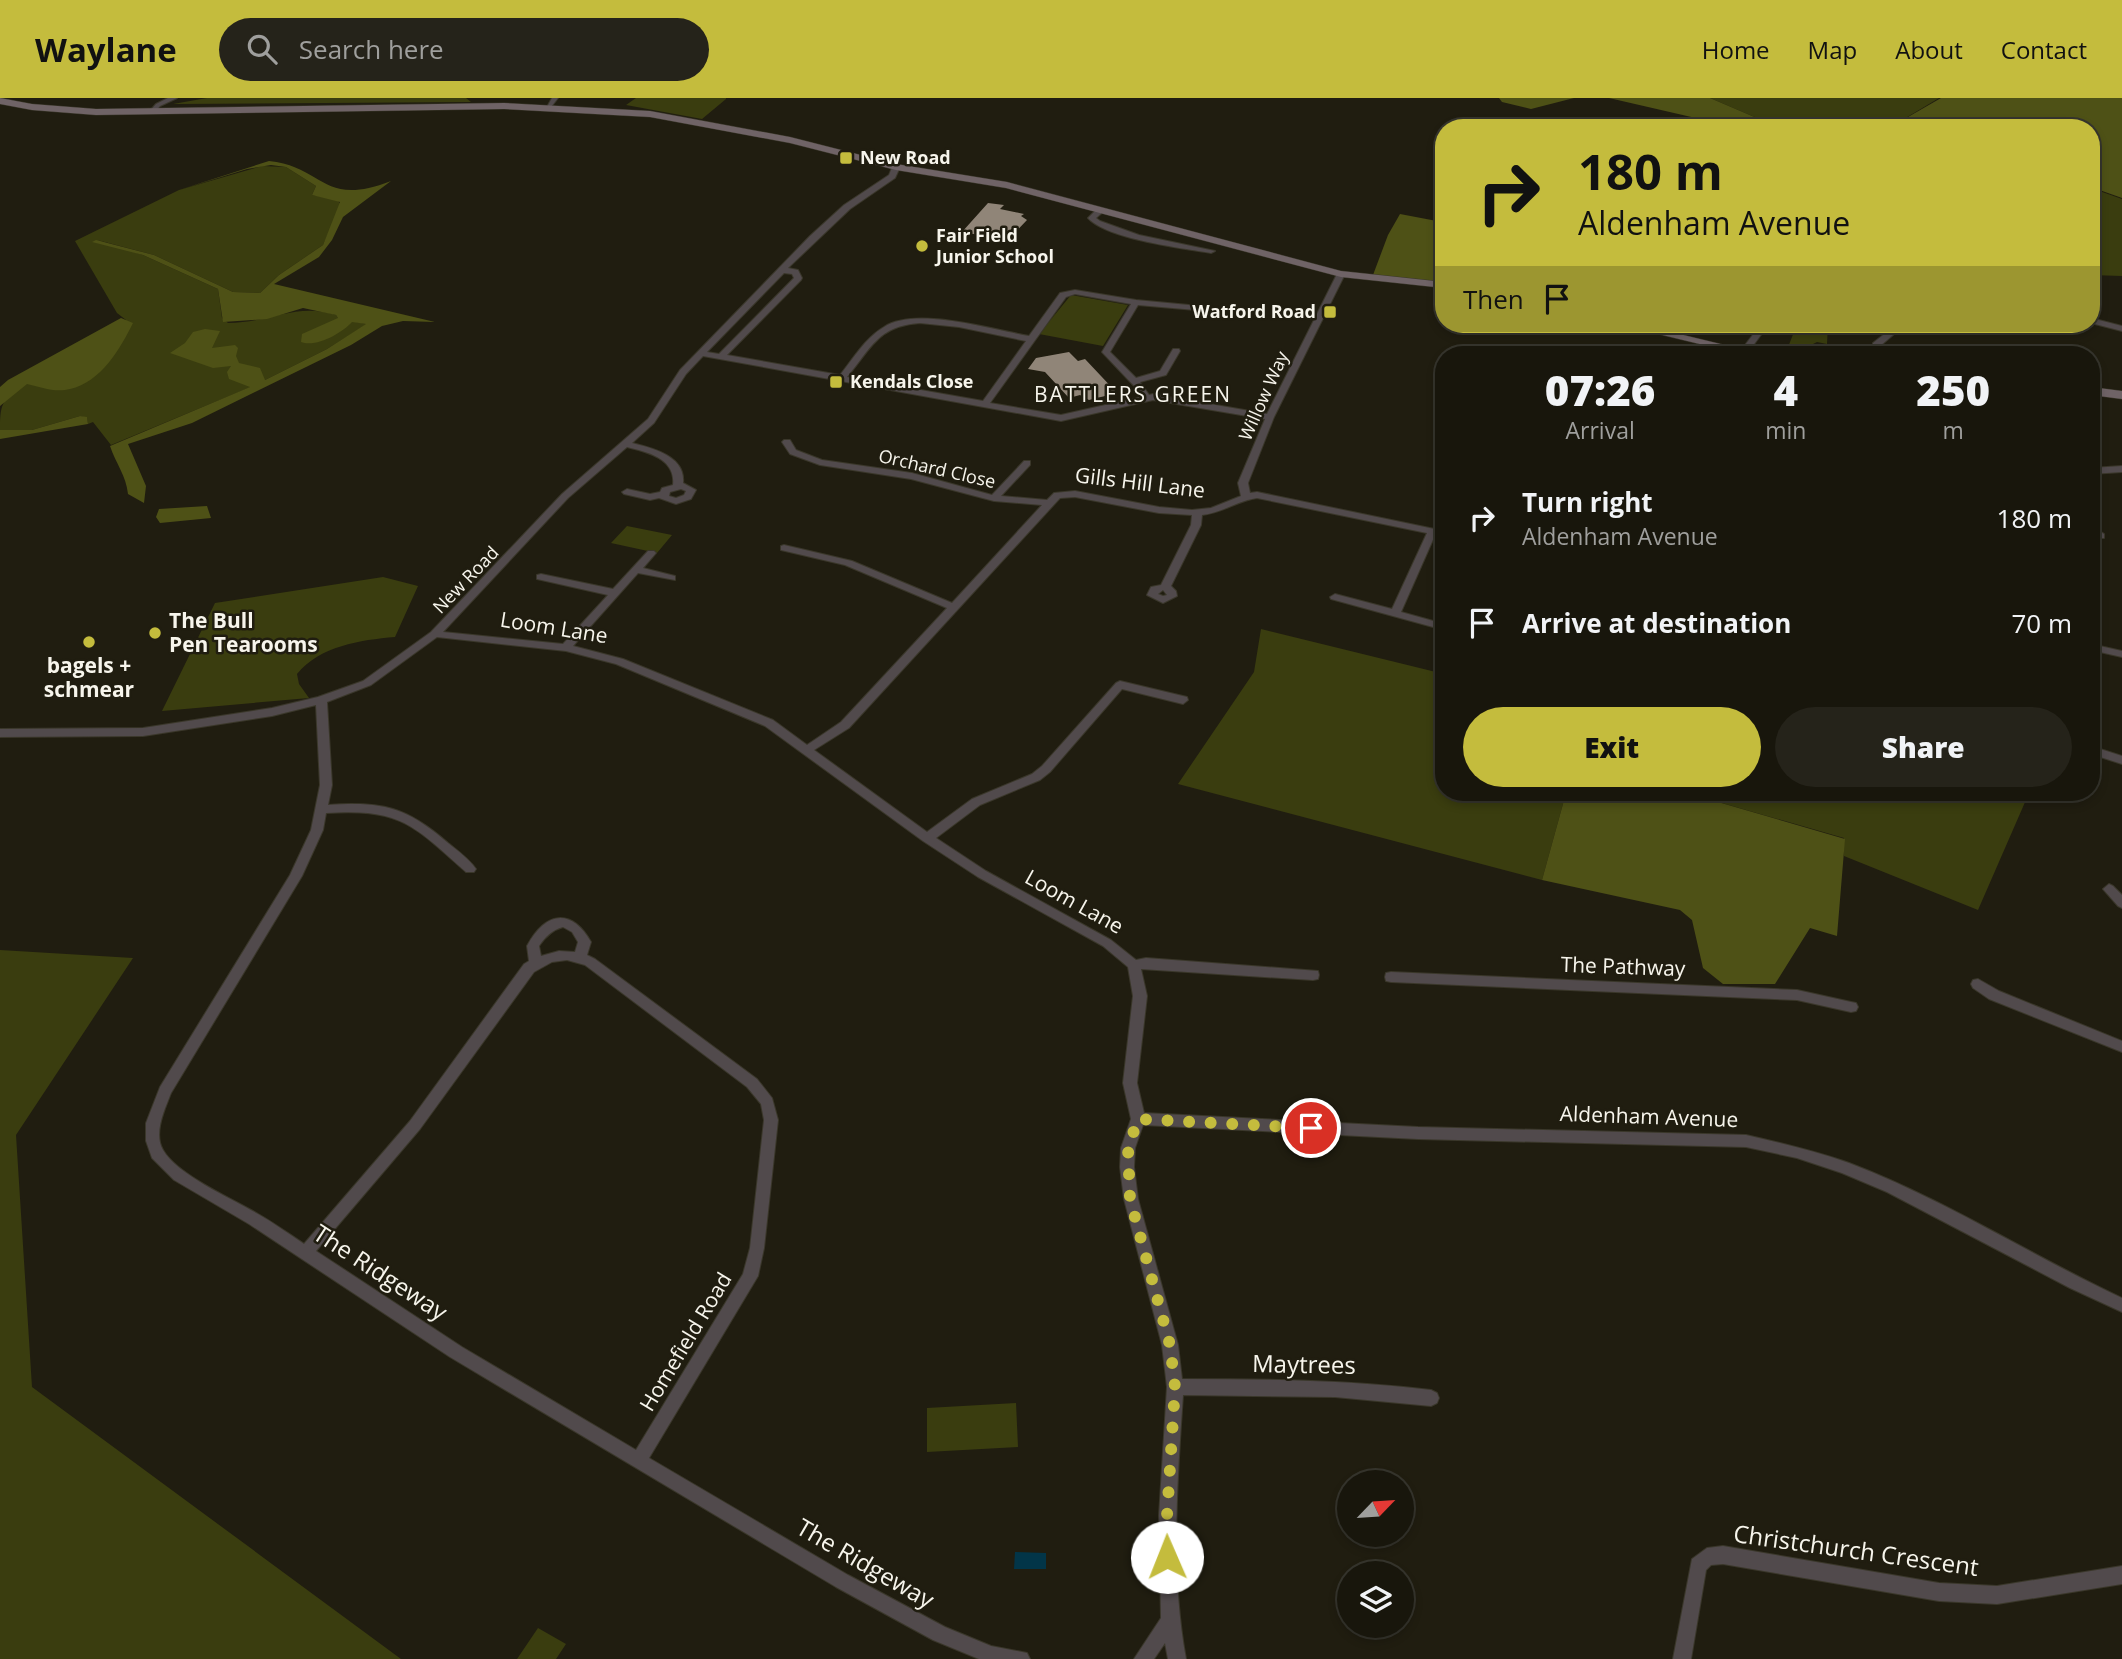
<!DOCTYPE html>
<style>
:root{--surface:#18160c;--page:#25231a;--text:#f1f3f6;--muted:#9f9f9d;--line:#36352d;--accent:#c4bc3d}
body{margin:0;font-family:"Open Sans",sans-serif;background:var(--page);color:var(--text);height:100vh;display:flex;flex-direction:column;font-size:26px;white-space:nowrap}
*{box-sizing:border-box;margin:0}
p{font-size:23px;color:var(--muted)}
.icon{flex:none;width:38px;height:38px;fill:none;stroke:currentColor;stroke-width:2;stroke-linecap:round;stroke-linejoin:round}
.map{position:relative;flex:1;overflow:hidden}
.drawer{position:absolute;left:1435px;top:248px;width:665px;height:455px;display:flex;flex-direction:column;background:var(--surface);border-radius:28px;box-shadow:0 4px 10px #0003,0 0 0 2px var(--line)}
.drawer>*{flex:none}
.hud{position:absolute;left:1435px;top:21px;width:665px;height:214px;border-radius:28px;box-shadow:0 4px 10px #0003,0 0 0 2px var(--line);background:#c4bc3d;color:#111;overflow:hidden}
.needle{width:46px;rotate:65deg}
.buttons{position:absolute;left:1337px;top:1372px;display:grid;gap:14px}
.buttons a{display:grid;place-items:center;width:77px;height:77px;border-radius:50%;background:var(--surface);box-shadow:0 4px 10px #0003,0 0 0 2px var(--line);font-size:35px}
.pin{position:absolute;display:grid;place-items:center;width:60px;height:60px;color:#fff;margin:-30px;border:4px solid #fff;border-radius:50%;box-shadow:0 2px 7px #0007}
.me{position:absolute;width:77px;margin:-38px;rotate:359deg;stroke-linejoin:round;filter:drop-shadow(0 0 5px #0008)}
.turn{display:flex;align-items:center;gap:24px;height:147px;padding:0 28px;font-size:32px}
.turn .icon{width:91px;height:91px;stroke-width:2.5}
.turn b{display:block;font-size:49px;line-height:60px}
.then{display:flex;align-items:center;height:66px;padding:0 28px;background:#0003;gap:14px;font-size:26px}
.eta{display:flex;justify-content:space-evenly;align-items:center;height:119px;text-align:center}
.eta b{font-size:42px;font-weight:800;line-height:49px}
.cta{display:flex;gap:14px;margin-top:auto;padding:14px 28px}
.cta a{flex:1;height:80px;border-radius:42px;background:var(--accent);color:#111;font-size:28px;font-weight:800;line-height:80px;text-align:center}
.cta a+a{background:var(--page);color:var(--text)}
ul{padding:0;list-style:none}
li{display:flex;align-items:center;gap:21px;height:105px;padding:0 28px}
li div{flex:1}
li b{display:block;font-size:26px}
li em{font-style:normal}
header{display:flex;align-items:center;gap:42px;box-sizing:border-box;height:98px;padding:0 35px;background:var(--accent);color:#111}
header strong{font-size:33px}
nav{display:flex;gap:38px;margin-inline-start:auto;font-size:24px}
.search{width:490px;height:63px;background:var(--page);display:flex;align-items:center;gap:18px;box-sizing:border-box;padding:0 24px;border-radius:38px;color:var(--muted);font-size:26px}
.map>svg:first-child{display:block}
</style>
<header>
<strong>Waylane</strong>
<div class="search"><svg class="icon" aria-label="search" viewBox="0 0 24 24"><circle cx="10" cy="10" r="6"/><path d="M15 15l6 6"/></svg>Search here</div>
<nav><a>Home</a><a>Map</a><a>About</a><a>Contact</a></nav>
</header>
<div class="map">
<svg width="2122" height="1561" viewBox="0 0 2122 1561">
<rect width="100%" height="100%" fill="#201d10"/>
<path fill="#3a3d0f" d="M207,0h259l5,4 -298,2z
M636,0h90v1l-24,20 -76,-14z
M1710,0h229l-50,30h-109z
M262,68l24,1 30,19 -4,9 25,4 4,6 -18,40 -44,30 -19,18 -27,-1 -79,-37 -57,-15 46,15 75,34 4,29 6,5c42,0 68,-21 108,-8l3,4 28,5 -40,25 -76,38 -140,58 -18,-23 -5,2 -1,-6 -7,-2 -48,14h-32c0,-30 3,-30 27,-47l10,3 89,-66 -9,-7 -42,-72 104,-51z
M2091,90l31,11v77l-31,-1z
M1071,197l57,10 -25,41 -64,-12z
M1797,226h31l-1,20 -10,-2 -6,3 -1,10h-25z
M627,428l45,9 -15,18 -46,-10z
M383,479l35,9 -23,51c-35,3 -75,9 -98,37l2,10 10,14 -147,13 53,-108z
M1261,531l183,45v119h122l-24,87 -364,-96 76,-112z
M1687,695h342l-51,117 -134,-54v-18z
M0,852l133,8 -117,177 16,252 369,272h-401z
M1016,1305l2,44 -91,5v-44z
M538,1530l28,16 -10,15h-39z"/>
<path fill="#4e5116" d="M1499,0h75l-43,11 -29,-7z
M1609,0h101l70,30h-41z
M1941,0h181v100l-31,-11v-59h-156l-27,-11z
M269,63c56,6 53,47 122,20l-48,36 -11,23 -13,17 -45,27 161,38 -32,-1 -21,5 -31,19 -159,78 -64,21 18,42 -2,17 -16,-9c-2,-19 -12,-30 -18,-48l140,-59 -21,-8 -2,-7 4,-6 -18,2 -43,-15 15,-10 8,-11 12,-3 15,2 -8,17 23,-3 3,3 -2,8 3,7 21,5 5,12 62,-31 39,-25 -14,-2c-10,11 -36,26 -51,20l1,-8 36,-16 -2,-3 -33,-7 -36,11 -44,3 -5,-33 -75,-34 -51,-13 4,-2 58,15 79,37 27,1 19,-18 44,-30 17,-43 -28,-7 4,-9 -30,-19 -15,-2 -24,4 -68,21z
M1400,116l42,8 2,37 -4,23 -67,-7 15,-40z
M121,220l12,5c-13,26 -32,59 -63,66 -15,4 -29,-2 -43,-5l-27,22v-19l8,-7z
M80,318l7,1 1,7 -88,15v-9h32z
M207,408l4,12 -51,5 -4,-6 3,-8z
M1566,695h121l158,46 -8,97 -27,-8 -35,56h-52l-20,-16 -11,-48 -12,-10 -138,-30z"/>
<path fill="#023548" d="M1015,1454l31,1v16h-32z"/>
<path fill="#908578" d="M988,105l16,2 -4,4 24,5 -3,2 6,4 -19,20 -46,-8z
M1069,254l9,9 7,-2 32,34 -28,7 -9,-5 -11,3 -24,-26 -17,-3 8,-11z"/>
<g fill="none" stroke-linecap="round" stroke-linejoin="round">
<g stroke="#3a372a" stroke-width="2">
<path id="street" d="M168,0h9l-17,8 -6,7h-4l-1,-1 7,-8z
M552,0h6l-7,9h-4z
M893,67l7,2 -5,11 -45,31 -62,59 10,2 4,8 -1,2 -74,75 113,20c13,-16 25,-37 44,-48 32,-21 109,3 145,9l31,-43 15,-3 61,10 74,7v4h-3l-69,-6 -28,47 26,26 24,-7 13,-22h6l1,2 -14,24 -26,7 9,13 4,-1 114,20 70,-140 4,-2 4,2 -71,143 -26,66 2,10 7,-1 187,39v6l-9,-2 -34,77 43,12v6l-113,-31 -1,-2 5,-3 57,15 35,-76 -170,-35c-20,3 -35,15 -55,17l-1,10 -30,61 5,5 1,5 -14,7 -16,-8 4,-8 10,-2 30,-60 1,-10 -33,-2 -84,-16 -15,1 -211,230 -35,22 113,82 45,-33 60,-25 10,-8 74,-83 4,-2 67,16 1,3 -5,4 -61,-15 -72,83 -10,8 -60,25 -44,33 50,33 125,69 25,20 10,-2 172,13 1,4 -1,4 -5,1 -172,-11 6,27 -10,87 7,30 274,14 328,8c35,8 69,16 103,28 95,36 181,92 273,135v14l-52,-24 -183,-96 -45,-19 -45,-15 -51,-11 -328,-8 -275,-14 -8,23 -1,19 4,32 40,146 4,34c83,0 166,1 249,11l6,3 2,5 -2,5 -6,3 -96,-9 -152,-2c-6,88 -13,177 3,264h-18l-3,-16 -11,16h-20l27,-41 -2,-102 8,-129 -5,-42 -38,-146 -4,-32 1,-19 10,-29 -8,-36 10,-87 -5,-29 -25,-21 -125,-69 -55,-36 -158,-115 -149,-62 -50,-13 -129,-14 -66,48 -44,17 5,83 -4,20c54,-4 79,2 120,38 10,8 21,16 28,26l-2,3h-8c-53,-47 -65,-64 -140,-59l-3,17 -21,46 -131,217c-6,16 -18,40 -8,57 14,25 70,49 95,64 16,9 31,20 46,30l106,-123 114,-157 5,-3 -2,-15c18,-34 44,-39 64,-4l-4,13 8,4 162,120 15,19 6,22 -14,128 -6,28 -109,182 199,117 97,52 46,19 36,7 3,6h-51l-46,-19 -97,-53 -386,-230 -201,-133 -75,-44 -22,-22 -6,-17v-18l14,-36 130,-212 21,-45 9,-45 -4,-80 -44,11 -129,20 -143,1v-8l143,-1 129,-20 46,-11 45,-16 68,-49 131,-138 86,-75 32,-49 130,-134 34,-31 45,-30zM784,175l8,1 2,4 -75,76 -12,-2zM1075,196l56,10 -29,48 35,37 4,8 -80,18 -71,-12 76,-106zM920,225l39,4 67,14 -43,60 -136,-24c25,-30 31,-51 73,-54zM703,258l358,65 92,-21 112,19 -27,64 3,13 -30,12 -19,2 -33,-3 -84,-16 -21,2 -7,7 -46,-4 29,-31v-4h-6l-32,34 -80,-22 -90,-13 -26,-10 -6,-10h-6l-2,2 8,12 30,11 91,14 83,22 48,4 -90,98 -100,-42 -68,-16 -3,1v4l64,15 102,43 -106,114 -34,23 -34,-25 -150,-61 -50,-13 65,-73 37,7v-4l-32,-8 13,-15 -2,-2h-6l-35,38 -72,-15 -4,1v4l71,16 -45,49 -120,-12 125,-134 59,-51c21,5 49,12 46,38l-11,3 -2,4 -10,2 -23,-5 -5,3 2,2 26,6 9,-2 17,6 15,-5 5,-9 -13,-7c3,-27 -31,-35 -51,-40l22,-20 32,-49zM681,391l5,2 -2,4 -8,3 -7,-2 1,-4zM1163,492l4,5 -4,1 -5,-2zM563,829l9,5 6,10 -3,10 -16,-1 -18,5 -2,-10c6,-9 13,-16 24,-19zM567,862l18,5 162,122 14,17 3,16 -14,128 -7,26 -107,176 -174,-103 -146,-96 104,-122 114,-157 18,-10z
M1097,111l7,2 -8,7 4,3 39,14 76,16 -4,2c-29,-5 -104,-14 -123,-35z
M2091,220l31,8v5l-31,-8z
M1761,226h8l-23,31h-6l-1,-2z
M1897,226h9l-26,22 1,9h-8v-12z
M2122,368v6l-31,2v-6z
M2091,427l13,9v4h-6l-7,-5z
M2091,546l31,7v6l-31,-7z
M2091,648l31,10v8l-31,-10z
M2109,786l4,2 9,9v13l-4,-2 -15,-17z
M1391,874l406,18 54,12 5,1 2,4 -2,4 -5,1 -54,-12 -406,-18 -5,-1 -1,-4 1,-4z
M1978,881l21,12 123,50v11l-133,-53 -16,-11 -2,-4 2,-4z
M1723,1448l216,37 58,3 125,-20v18l-125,20 -58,-3 -216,-37 -12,1 -5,5 -15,89h-18l19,-100 15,-11z"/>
</g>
<g stroke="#3a372a" stroke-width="1">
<path id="secondary" d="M0,0l32,6 64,5 408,-6 146,8 140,26 106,27 111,18 334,89 103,11v6l-103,-11 -335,-89 -110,-18 -106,-27 -140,-26 -146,-8 -408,6 -64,-5 -32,-6z
M1617,226h21l128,31h-21z
M2091,289l31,4v8l-31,-4z"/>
</g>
<use href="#street" fill="#514a4c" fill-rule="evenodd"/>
<use href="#secondary" fill="#6f6366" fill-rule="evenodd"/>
</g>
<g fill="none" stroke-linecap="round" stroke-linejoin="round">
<path stroke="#c4bc3d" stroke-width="12" stroke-dasharray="0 21.6" d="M1167,1459v-41l8,-129 -5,-42 -40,-146 -2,-51 10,-29 173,9"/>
</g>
<g fill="#c4bc3d" stroke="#201d10" stroke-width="2.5">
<rect x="839" y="53" width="14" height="14" rx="3.5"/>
<circle cx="922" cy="148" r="7"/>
<rect x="1323" y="207" width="14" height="14" rx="3.5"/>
<rect x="829" y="277" width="14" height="14" rx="3.5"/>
<circle cx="155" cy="535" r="7"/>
<circle cx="89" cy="544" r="7"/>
</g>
<g text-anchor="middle" stroke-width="5" stroke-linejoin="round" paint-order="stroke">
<g font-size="18" font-weight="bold" fill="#f7f5ec" stroke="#201d10" text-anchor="start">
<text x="860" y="66">New Road</text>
<text x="936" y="144">Fair Field<tspan x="936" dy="21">Junior School</tspan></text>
<text x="1316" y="220" text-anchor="end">Watford Road</text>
<text x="850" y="290">Kendals Close</text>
</g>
<g font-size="18" fill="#f7f5ec" stroke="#201d10">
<text transform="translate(1264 298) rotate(-66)" y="6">Willow Way</text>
<text transform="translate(937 371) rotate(13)" y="6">Orchard Close</text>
<text transform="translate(466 482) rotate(-46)" y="6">New Road</text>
</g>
<g font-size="21" letter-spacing="2" fill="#f7f5ec" stroke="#201d10">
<text x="1133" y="304">BATTLERS GREEN</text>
</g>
<g font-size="21" fill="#f7f5ec" stroke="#201d10">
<text transform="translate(1140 385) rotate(7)" y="7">Gills Hill Lane</text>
<text transform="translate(554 530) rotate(9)" y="7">Loom Lane</text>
<text transform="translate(1074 804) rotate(29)" y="7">Loom Lane</text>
<text transform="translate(1623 869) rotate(2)" y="7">The Pathway</text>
<text transform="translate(1649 1019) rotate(2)" y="7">Aldenham Avenue</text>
<text transform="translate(686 1244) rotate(-59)" y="7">Homefield Road</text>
</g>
<g font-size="21" font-weight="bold" fill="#f7f5ec" stroke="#201d10" text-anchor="start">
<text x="169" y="530">The Bull<tspan x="169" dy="24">Pen Tearooms</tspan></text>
<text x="89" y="575" text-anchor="middle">bagels +<tspan x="89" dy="24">schmear</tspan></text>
</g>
<g font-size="24" fill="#f7f5ec" stroke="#201d10">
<text transform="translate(380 1175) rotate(33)" y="8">The Ridgeway</text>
<text transform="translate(1304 1267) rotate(1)" y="8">Maytrees</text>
<text transform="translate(1856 1453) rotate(8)" y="8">Christchurch Crescent</text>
<text transform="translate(865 1466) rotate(30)" y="8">The Ridgeway</text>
</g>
</g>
</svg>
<div class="buttons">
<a><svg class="needle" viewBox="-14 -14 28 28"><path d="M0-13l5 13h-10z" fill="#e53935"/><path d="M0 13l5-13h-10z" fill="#9f9f9d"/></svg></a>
<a><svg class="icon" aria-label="layers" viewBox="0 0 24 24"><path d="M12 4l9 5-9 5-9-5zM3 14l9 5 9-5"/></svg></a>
</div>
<div class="pin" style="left:1311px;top:1030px;background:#d93025"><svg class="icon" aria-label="arrive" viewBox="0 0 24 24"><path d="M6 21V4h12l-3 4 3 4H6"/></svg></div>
<svg class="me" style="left:1167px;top:1459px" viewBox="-20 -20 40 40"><circle r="19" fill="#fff"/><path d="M0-13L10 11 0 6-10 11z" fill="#c4bc3d"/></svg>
<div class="hud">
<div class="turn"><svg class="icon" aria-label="right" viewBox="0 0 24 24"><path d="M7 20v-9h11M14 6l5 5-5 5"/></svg><div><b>180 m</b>Aldenham Avenue</div></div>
<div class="then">Then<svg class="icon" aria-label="arrive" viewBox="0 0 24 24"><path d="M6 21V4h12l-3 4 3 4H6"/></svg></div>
</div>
<section class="drawer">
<div class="eta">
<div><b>07:26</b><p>Arrival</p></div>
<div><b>4</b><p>min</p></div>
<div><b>250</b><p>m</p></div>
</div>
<ul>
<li><svg class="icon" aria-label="right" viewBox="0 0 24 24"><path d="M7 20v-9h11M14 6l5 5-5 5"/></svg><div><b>Turn right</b><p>Aldenham Avenue</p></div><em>180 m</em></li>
<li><svg class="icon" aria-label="arrive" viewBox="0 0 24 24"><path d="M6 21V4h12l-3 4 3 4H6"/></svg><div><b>Arrive at destination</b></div><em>70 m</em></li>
</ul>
<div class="cta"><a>Exit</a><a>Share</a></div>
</section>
</div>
